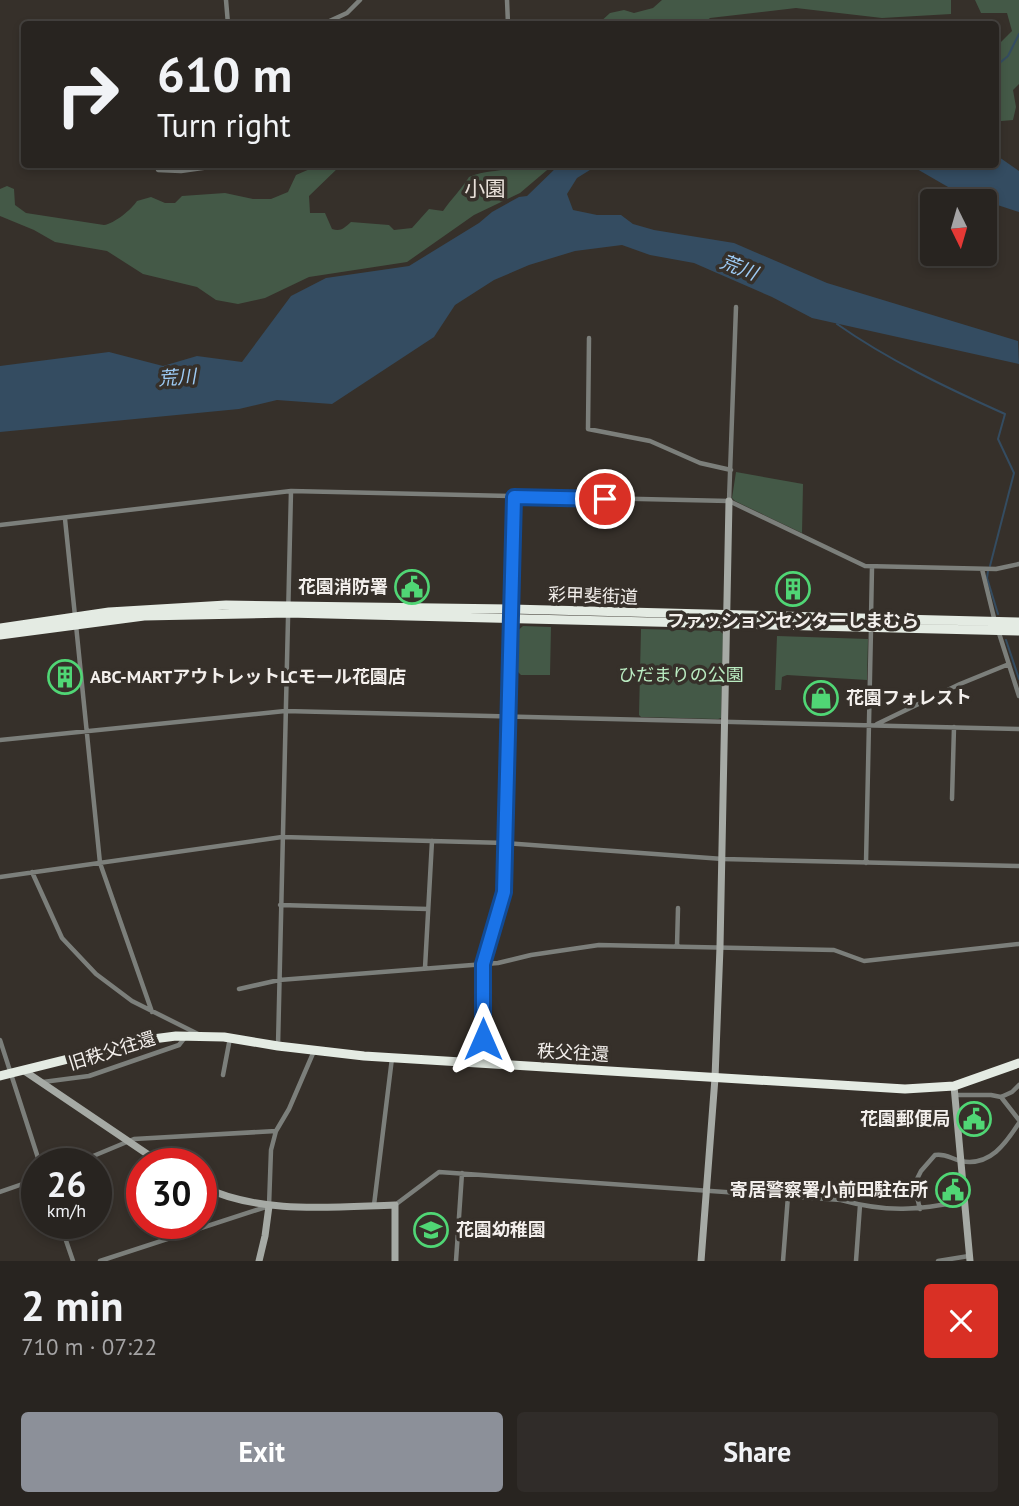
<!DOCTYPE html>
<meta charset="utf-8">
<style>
:root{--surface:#282420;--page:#302c29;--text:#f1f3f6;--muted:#a5a4a5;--line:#44413e;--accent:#8c9099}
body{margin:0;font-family:"PT Sans","Noto Sans JP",sans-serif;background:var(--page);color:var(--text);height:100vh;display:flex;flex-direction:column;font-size:26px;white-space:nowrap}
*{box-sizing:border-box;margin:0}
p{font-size:23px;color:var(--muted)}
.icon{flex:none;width:38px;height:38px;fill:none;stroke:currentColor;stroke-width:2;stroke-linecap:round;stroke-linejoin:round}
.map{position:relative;height:1261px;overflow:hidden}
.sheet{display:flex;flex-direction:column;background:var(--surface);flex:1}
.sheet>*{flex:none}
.top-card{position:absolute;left:21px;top:21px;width:978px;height:147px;border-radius:7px;box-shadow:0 4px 10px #0003,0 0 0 2px var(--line);background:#282420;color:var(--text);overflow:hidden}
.needle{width:46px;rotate:175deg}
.fabs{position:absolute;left:920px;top:189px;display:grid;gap:14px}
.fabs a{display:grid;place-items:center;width:77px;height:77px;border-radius:7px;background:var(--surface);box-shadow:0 4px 10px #0003,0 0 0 2px var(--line);font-size:35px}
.speed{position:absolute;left:21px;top:1148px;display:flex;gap:14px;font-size:35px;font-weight:700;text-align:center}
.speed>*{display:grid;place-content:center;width:91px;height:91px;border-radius:50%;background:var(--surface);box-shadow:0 4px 10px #0003,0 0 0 2px var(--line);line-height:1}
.speed small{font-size:18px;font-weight:400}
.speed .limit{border:10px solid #d22;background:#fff;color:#111}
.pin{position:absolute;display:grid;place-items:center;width:60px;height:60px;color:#fff;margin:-30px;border:4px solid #fff;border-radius:50%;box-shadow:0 2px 7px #0007}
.me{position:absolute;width:77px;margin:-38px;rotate:0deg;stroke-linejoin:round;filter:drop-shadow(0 0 5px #0008)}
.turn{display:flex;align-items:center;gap:24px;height:147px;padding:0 21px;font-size:32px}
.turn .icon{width:91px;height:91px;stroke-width:2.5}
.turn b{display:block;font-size:49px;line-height:60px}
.round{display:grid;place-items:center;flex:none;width:74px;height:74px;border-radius:7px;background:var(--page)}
.headline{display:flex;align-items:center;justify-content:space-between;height:119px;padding:0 21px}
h1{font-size:42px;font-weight:700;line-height:52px}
.button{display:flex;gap:14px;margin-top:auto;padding:14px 21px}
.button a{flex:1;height:80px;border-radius:7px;background:var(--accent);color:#fff;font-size:28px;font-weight:700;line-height:80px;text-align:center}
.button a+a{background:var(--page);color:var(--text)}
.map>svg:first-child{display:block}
</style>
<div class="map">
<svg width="1019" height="1261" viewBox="0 0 1019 1261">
<rect width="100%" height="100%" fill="#36302a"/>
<path fill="#445947" d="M662,0h289v14l-69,4 -86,-10 -86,10 -7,6h-105l12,-11 14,-3 10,3 19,-5z
M975,0h44v84l-6,6 3,17 -3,13 -12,1 -5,-3v-71l16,-16 -5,-18h-26z
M319,165l21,1 -31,30 1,17h15l7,16c9,3 12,-1 19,-7l38,3 5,5 18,-2 17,-19 14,2c8,-12 18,-21 26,-34 18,-7 28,-5 45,-9 15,-3 22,-4 39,-3l-33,28 -46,22 -67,47 -98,15 -44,21 -27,6 -22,-4 -19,-13 -54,-13 -36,-23 -52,-9 -21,-12 -34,-14v-27l7,-3 7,3 1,16 11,8 78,12c10,-1 28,-16 33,-24l14,-4 14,6h10l7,-7 43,-3 28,6h18l17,-7 8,-17z
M736,472l67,12 -1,49 -67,-32 -3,-3z
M523,626l28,1 -1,48h-29l-5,-5v-38z
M641,629l79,2 3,3 -2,84 -3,1 -77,-2 -2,-2z
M777,636l91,3 -1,41 -80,-5 -5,2 -1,13h-6z"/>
<path fill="#344c61" d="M996,155l23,16v41l-64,-21 -45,-26 86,-1z
M559,165h39l-21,13 -10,16 6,16 24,5h24l12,9 21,6 80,13 93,40 191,58 1,23 -207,-46 -40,-21 -78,-34 -44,-8 -28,-10 -47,6 -46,14 -35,15 -39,25 -21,32 -102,67 -55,-4 -38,9 -239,23v-66l109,-14 54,14 34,-10 45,6 49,-66 35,-18 83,-12 70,-43 13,-11 27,-15 8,-1z"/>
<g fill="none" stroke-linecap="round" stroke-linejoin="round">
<path stroke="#344c61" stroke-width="2" d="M996,66l12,-10 11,-22
M837,324c51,36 110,64 168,90l-7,25 16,34 -24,93
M988,571l-1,7 11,36
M1006,640l13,39"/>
<path stroke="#7c7f7b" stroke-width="4.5" d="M226,0l2,24
M507,0l1,24
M323,24l24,-11 13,-13
M157,164l1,6 23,1 50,-7
M589,338l-1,91 62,12 50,22 31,7
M729,501l7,-194
M65,519l10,97
M0,525l291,-34 438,10 136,65 131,3 23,-5
M982,569l13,53
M511,608l3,-111
M871,618l1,-51
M76,625l24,238 52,149
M998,630l21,66
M877,724l83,-40 49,-20
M0,740l285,-29 734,18
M952,799l2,-72
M866,863l5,-234
M32,872l30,66 34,36 36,27 66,33
M0,877l282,-40 224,6 217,16 296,7
M280,905l148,4
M677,946l1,-38
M425,968l7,-127
M239,989l40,-9 219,-17 33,-8 68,-10 235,5 30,11 155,-17
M0,1040l40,124
M278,1046l13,-555
M483,1063v-99l21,-72 7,-272
M223,1075l7,-37
M43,1082l46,-6 90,-31 7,-9
M955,1095h36l10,2
M1001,1097l18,23
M1001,1097l11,-5 7,-7
M74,1164l60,-25 142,-8
M0,1192l37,-13
M374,1205l18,-147
M395,1205l44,-33 402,28c47,13 77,10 123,1
M920,1209l-6,-24 7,-14 14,-16c11,-2 16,4 26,6 29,6 45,-18 58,-38
M60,1223l13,38
M100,1261l169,-55 2,-56 5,-19 13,-22 25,-58
M456,1261l6,-88
M783,1261l5,-65
M856,1261l4,-56
M938,1261l31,-5"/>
<path stroke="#a6aaa5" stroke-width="7" d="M23,1070l139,94
M954,1086l16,175
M201,1186c60,29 130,21 194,19v56
M259,1261l6,-25 4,-30
M701,1261l14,-183 5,-131 9,-446"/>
<path stroke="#e4ebe3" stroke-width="9" d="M0,628l109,-16 117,-7 285,4 508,13
M0,635l144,-19 144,-3 731,18
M0,1076l145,-36 31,-4 48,1 54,9 86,10 541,33 49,-3 65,-23"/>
</g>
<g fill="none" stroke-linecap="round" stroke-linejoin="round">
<g stroke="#114b97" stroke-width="18">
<path id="route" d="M483,1039v-75l21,-72 10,-395 91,2"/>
</g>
<use href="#route" stroke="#1a73e8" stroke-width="12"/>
</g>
<defs>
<g id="civic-ring" transform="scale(1.75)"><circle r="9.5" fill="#36302a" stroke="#50d675" stroke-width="1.5"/><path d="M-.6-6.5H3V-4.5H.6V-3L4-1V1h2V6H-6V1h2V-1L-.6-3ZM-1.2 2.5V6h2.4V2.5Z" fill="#50d675"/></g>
<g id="building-ring" transform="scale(1.75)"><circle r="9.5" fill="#36302a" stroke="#50d675" stroke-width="1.5"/><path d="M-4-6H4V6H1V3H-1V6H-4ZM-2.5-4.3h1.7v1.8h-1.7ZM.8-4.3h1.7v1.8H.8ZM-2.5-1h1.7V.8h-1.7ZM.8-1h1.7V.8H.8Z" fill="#50d675"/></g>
<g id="shop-ring" transform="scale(1.75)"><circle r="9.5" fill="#36302a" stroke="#50d675" stroke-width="1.5"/><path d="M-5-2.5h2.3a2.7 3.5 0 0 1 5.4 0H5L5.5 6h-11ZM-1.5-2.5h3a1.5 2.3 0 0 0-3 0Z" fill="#50d675"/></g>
<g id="school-ring" transform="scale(1.75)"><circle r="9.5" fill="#36302a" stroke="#50d675" stroke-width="1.5"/><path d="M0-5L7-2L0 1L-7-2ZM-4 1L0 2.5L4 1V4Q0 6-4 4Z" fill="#50d675"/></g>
</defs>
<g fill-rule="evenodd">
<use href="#civic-ring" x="412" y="587"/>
<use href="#building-ring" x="793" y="589"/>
<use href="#building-ring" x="65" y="677"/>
<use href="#shop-ring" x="821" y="698"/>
<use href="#civic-ring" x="974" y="1119"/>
<use href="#civic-ring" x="953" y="1190"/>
<use href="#school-ring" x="431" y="1230"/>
</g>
<g text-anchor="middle" stroke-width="7" stroke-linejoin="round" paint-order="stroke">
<g font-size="18" font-weight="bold" fill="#f3efec" stroke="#36302a" text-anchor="end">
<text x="388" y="593">花園消防署</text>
<text x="793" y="627" text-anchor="middle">ファッションセンターしまむら</text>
<text x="90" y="683" text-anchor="start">ABC-MARTアウトレットLCモール花園店</text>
<text x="846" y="704" text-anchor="start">花園フォレスト</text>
<text x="950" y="1125">花園郵便局</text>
<text x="928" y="1196">寄居警察署小前田駐在所</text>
<text x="456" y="1236" text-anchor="start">花園幼稚園</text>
</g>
<g font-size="18" fill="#f3efec" stroke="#36302a">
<text transform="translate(593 596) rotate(2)" y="6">彩甲斐街道</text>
<text transform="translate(112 1051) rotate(-17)" y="6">旧秩父往還</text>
<text transform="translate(573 1053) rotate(3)" y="6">秩父往還</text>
</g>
<g font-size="18" fill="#baebc1" stroke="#36302a">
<text x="681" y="681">ひだまりの公園</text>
</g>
<g font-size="19" font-style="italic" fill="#9ecbf5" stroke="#36302a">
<text transform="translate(739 267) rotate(21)" y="7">荒川</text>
<text transform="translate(177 377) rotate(-4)" y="7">荒川</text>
</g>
<g font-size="21" fill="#e8e0d9" stroke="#36302a">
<text x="485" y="196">小園</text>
</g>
</g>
</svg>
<div class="fabs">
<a><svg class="needle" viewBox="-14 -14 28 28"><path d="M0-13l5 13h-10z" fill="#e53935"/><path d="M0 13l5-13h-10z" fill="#a5a4a5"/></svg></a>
</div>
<div class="speed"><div>26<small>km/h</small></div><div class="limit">30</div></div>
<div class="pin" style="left:605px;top:499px;background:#d93025"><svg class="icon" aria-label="arrive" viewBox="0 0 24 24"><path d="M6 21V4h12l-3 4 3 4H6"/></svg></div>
<svg class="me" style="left:483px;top:1039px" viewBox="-20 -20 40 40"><path d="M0-17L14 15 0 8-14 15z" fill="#1a73e8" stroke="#fff" stroke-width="4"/></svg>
<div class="top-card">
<div class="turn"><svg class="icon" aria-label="right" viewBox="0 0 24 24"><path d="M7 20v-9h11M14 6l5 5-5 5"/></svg><div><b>610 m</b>Turn right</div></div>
</div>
</div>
<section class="sheet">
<div class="headline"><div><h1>2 min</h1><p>710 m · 07:22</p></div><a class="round" style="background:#d93025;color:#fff"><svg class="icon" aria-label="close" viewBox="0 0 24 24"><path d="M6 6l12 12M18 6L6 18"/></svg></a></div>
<div class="button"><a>Exit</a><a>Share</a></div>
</section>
